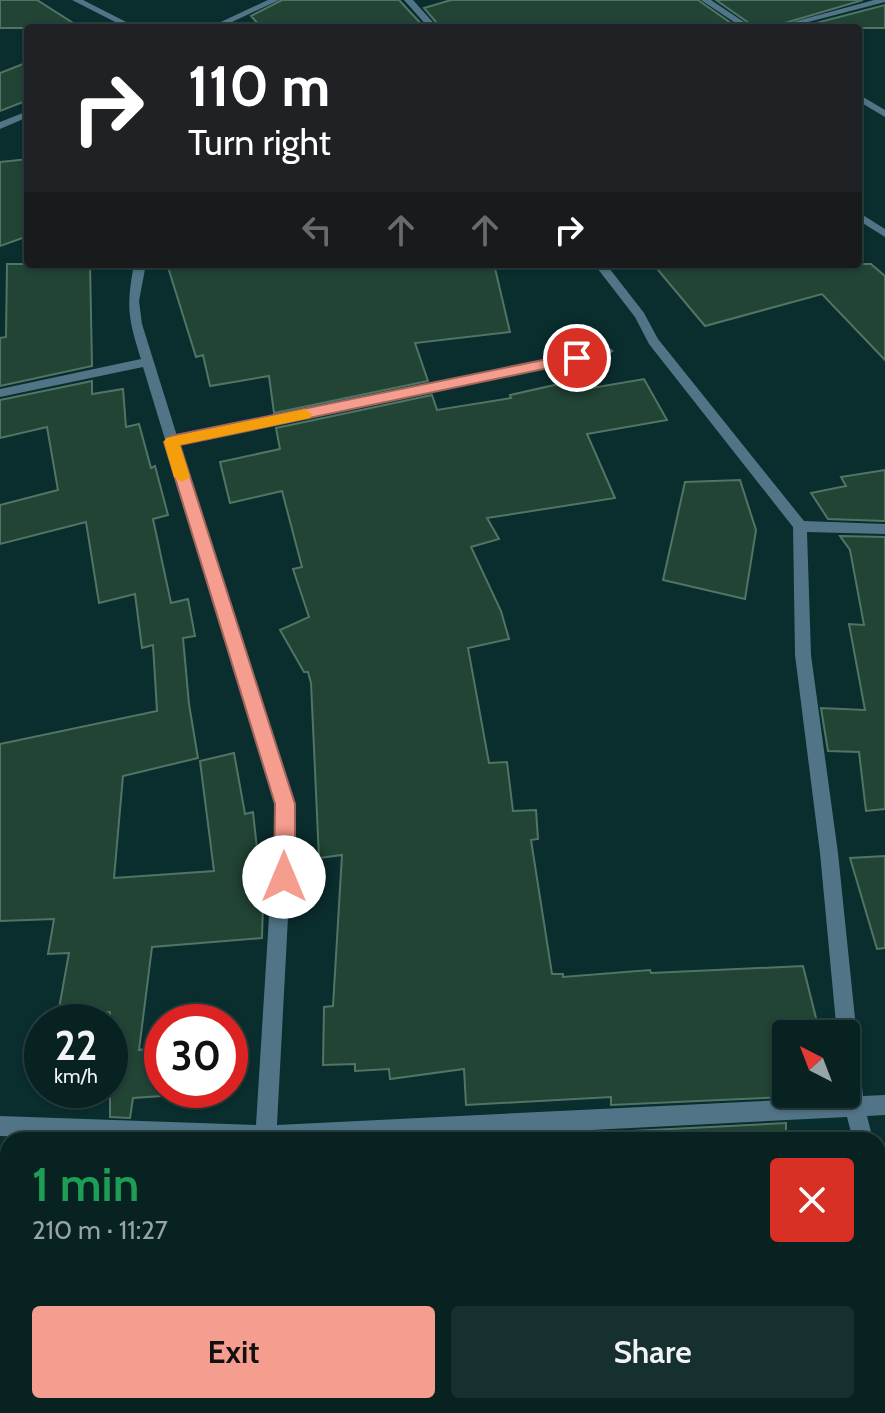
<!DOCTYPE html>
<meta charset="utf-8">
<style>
:root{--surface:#082222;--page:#162f2f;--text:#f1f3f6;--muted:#98a4a5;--line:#293f40;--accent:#f59d8e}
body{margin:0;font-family:Cabin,sans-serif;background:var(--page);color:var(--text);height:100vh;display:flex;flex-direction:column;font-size:30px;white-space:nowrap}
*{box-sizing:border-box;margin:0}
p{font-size:26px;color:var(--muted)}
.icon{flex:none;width:44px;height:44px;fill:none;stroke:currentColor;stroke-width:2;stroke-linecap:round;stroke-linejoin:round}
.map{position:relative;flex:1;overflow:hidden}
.drawer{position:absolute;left:0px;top:1132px;width:886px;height:282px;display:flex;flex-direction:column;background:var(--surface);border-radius:24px 24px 0 0;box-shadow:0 2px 6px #0004,0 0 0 2px var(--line)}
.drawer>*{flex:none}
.guide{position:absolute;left:24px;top:24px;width:838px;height:244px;border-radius:8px;box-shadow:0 2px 6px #0004,0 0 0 2px var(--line);background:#202124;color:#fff;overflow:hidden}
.needle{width:52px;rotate:318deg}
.buttons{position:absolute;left:772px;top:1020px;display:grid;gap:16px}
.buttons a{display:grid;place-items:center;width:88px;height:88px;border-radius:8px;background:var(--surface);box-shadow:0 2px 6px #0004,0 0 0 2px var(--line);font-size:40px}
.speed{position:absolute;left:24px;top:1004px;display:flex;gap:16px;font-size:40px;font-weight:700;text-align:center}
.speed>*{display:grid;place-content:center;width:104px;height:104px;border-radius:50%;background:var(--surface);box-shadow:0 2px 6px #0004,0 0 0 2px var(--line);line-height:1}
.speed small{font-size:20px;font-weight:400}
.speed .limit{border:12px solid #d22;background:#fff;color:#111}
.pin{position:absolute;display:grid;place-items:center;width:68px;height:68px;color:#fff;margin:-34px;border:4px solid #fff;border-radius:50%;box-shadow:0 2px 8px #0007}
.me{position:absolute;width:88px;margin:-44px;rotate:0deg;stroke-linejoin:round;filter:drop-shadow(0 0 6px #0008)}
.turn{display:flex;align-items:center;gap:28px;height:168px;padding:0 32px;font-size:36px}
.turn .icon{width:104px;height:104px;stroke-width:2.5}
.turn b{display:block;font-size:56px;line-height:68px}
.lanes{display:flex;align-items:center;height:76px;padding:0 32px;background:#0003;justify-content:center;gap:40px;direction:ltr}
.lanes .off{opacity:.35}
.round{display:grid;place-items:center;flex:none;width:84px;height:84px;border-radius:8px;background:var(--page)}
.head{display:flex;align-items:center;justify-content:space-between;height:136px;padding:0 32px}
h1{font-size:48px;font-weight:600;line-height:60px;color:#1e9e55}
.primary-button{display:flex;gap:16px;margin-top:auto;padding:16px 32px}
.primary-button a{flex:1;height:92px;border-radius:8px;background:var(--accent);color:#111;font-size:32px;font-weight:600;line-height:92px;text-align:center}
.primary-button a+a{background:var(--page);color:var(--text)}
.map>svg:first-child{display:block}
</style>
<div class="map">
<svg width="885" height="1413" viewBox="0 0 885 1413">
<rect width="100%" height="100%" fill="#0a2d2e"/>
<path fill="#214434" stroke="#517564" stroke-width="2" d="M0,0h37l44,28h-81z
M282,0h117l26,28h-163l-11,-12z
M451,0h247l40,28h-297l-17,-20z
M716,0h147l-95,28h-12z
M885,5v23h-88z
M28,62v38l-28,11v-38z
M28,159v77l-28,10v-84z
M7,264h83l2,102 -92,20v-48l6,-1z
M167,264h327l16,68 -95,11 13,38 -154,32 -5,-37 -59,10 -7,-31 -7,2z
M653,264h218l14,12v84l-63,-66 -117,32z
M586,378l6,10 52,-9 23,41 -80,14 28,64 -128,20 12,21 -28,8 30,64 8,28 -41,9 21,115 18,-1 6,49 23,-1 2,29 -7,1 21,134h11v3l87,-7 1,3 152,-7 17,68h-34v63l-175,8v-8l-145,8 -2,-36 -74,10 -1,-10 -34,2v-7l-32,1 1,-58 9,-1 9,-151 -23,3 -8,-175 -3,-11h-4l-24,-42 29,-13 -16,-48 9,-2 -20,-76 -52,12 -10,-41 60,-13 -4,-21 156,-33 5,15 74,-12 -1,-3z
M92,381v13l31,-5 3,38 13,-3 12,44 4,-2 13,49 -15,4 18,84 17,-4 7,37 -12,2 6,66 9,54 -75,18 -9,102 100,-7 -14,-110 34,-8 11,61 8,-2 6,55h5l-2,71 -110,9 -13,103 23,-3v49l-29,2 -3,20 -20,-1v-105l-52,2 11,-61 -21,1 6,-35 -54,2v-177l157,-33 -4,-66 -11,3 -7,-54 -36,9 -13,-81 -86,22v-39l58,-15 -11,-63 -47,11v-38z
M885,470v51l-57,-2 -17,-26 35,-7 -5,-9z
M740,480l16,50 -11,69 -82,-19 22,-98z
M840,536l45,1v272l-19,2 -7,-59 -31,-1 -7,-43 44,2 -16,-86 15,1 -14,-75z
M885,856v92l-8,1 -27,-91z
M786,1123v17h-174v-8z"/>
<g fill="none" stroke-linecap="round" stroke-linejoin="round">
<path fill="#517587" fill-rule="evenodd" d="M72,0h11l55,28h-11z
M268,0h11l-60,28h-11z
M404,0h9l25,28h-9z
M701,0h10l42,28h-10z
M874,0h11v2l-100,26h-14z
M858,94l27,16v7l-27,-16z
M28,111v6l-28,12v-7z
M858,212l27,17v8l-27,-17z
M134,264h12l-7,37 3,23 35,112 431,-89 6,4 -6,4 -428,90 114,359 -17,321 566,-28v-3h3v-60h-9l-17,-181 -25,-198 -2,-128 -144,-183 -14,-27 -41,-53h12l38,49 14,26 146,182 81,3v10l-78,-2 4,123 27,198 25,243 22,-1v20l-18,1 6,24h-20l-6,-23 -455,23h-294l-98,-4v-20l256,9 20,-321 -133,-437 -143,30v-8l141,-30c-13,-42 -15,-51 -7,-95z
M878,1184l7,3v44l-7,-3z
M256,1406h24v7h-24z"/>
</g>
<path fill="#f59d8e" stroke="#9f665c" stroke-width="2" d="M577,353l5,2v6l-402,84 115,359v73l-3,6 -8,3 -7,-3 -3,-6 1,-73 -111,-362 7,-6z"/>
<path fill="#f59e0b" d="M305,409l7,5 -2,4 -130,27 10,32 -8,5 -8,-5 -10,-35 2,-4z"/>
</svg>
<div class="buttons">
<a><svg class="needle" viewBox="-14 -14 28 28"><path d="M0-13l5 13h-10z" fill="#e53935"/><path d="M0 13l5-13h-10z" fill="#98a4a5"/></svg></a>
</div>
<div class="speed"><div>22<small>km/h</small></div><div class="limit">30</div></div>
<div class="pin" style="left:577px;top:358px;background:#d93025"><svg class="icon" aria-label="arrive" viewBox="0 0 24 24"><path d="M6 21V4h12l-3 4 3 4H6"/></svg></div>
<svg class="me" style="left:284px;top:877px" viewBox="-20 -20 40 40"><circle r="19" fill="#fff"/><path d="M0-13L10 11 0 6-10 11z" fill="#f59d8e"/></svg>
<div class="guide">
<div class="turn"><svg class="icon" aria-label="right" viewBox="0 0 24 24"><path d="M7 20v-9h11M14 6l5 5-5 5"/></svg><div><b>110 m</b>Turn right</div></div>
<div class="lanes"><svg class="icon off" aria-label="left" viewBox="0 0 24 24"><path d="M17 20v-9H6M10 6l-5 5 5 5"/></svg><svg class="icon off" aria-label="ahead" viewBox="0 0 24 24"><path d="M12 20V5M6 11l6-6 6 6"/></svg><svg class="icon off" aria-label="ahead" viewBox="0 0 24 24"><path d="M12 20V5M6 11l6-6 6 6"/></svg><svg class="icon" aria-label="right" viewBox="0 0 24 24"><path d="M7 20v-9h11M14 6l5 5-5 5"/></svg></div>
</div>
<section class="drawer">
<div class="head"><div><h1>1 min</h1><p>210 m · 11:27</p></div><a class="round" style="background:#d93025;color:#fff"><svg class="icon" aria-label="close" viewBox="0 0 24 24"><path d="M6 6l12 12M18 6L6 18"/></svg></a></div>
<div class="primary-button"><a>Exit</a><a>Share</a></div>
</section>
</div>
